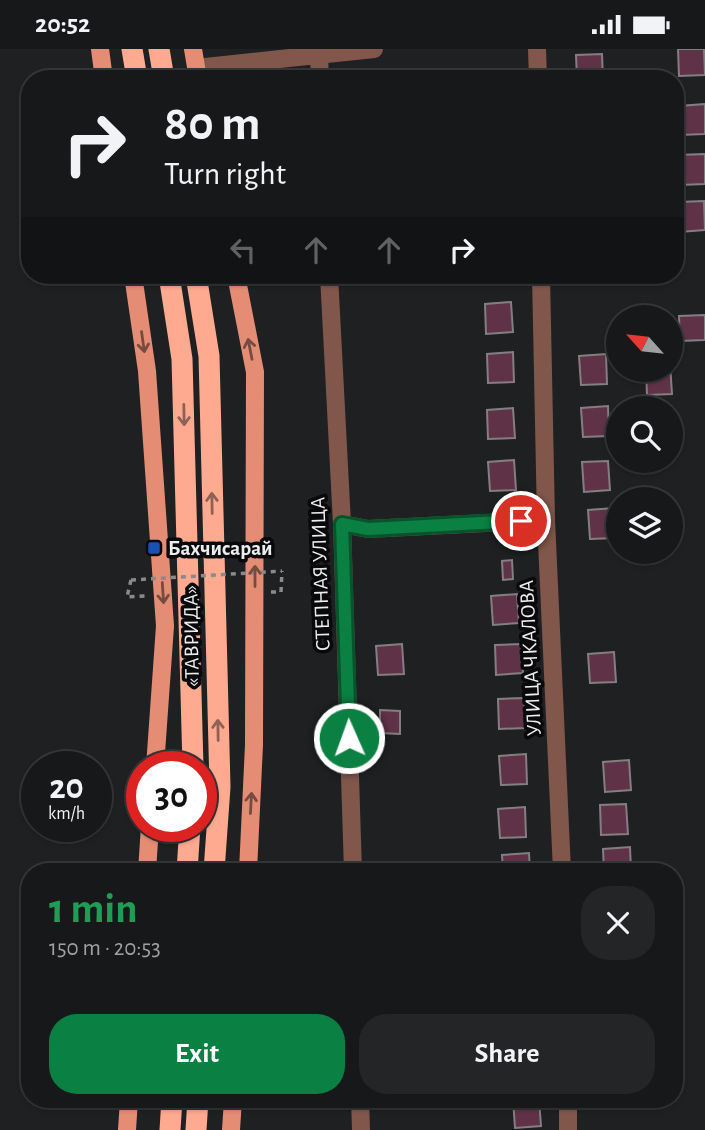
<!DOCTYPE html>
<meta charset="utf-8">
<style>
:root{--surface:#17181a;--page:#242527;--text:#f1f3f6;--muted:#9ea0a2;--line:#363739;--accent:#0b8043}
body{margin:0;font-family:"Alegreya Sans",sans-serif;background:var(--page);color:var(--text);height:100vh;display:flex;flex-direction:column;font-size:26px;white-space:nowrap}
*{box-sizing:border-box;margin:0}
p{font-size:23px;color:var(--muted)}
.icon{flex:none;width:38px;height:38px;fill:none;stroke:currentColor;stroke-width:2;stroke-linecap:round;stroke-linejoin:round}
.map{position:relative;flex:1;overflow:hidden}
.sheet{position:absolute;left:21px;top:814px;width:662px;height:245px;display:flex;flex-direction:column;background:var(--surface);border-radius:28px;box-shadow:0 2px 5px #0004,0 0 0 2px var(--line)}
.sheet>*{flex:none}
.top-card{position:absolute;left:21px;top:21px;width:663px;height:214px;border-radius:28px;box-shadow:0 2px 5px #0004,0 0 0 2px var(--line);background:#17181a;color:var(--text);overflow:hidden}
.needle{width:46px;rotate:297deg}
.fabs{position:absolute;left:606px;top:256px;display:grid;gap:14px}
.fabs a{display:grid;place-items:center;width:77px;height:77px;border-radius:50%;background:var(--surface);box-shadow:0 2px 5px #0004,0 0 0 2px var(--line);font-size:35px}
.speed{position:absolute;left:21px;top:702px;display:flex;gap:14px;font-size:35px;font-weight:700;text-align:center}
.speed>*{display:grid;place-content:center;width:91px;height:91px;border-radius:50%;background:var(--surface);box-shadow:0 2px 5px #0004,0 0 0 2px var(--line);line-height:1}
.speed small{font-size:18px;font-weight:400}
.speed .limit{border:10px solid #d22;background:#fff;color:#111}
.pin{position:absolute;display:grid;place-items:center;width:60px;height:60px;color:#fff;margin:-30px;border:4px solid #fff;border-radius:50%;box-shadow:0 2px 7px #0007}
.me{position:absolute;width:77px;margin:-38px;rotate:358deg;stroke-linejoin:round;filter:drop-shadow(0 0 5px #0008)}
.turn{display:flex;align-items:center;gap:24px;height:147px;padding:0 28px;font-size:32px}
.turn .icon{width:91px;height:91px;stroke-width:2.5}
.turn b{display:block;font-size:49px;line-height:60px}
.lanes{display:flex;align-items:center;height:66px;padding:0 28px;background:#0003;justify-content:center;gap:35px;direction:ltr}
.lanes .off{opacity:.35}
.round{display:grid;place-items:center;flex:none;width:74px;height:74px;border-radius:28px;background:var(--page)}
.headline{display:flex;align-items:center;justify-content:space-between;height:119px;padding:0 28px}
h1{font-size:42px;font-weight:600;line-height:52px;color:#1e9e55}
.primary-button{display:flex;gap:14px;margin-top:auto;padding:14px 28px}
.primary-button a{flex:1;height:80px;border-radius:28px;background:var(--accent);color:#fff;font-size:28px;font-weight:600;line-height:80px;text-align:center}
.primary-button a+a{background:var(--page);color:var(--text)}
.status{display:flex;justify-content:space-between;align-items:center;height:49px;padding:0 35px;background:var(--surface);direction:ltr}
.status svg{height:19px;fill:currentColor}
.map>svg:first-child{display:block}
</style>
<div class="status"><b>20:52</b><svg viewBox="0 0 49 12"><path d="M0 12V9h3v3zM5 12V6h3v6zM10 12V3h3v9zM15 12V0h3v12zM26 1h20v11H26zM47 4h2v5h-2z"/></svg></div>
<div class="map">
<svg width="705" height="1081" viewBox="0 0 705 1081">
<rect width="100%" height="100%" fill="#1f2022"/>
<path fill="#603248" stroke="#837f81" stroke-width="2" d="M678,0h26l1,26 -26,1z
M602,5l1,25h-26l-1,-24z
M705,55v30l-25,1 -1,-29z
M705,105v30l-25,1 -1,-30z
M704,152l1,29 -25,2 -2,-30z
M483,226h27v4l-26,1z
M579,226h26v6l-26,1z
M511,253l2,30 -27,2 -1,-30z
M705,266v25l-25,1 -1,-25z
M513,303l1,30 -26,1 -1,-29z
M606,305l1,30 -26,1 -2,-29z
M670,314l2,31 -25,1 -1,-26h24z
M608,357l1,30 -26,1 -2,-29z
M513,359l2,30 -27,1 -1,-29z
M514,411l2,30 -26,1 -2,-29z
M608,412l2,29 -26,2 -2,-30z
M614,459l2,30 -26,1 -2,-29z
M512,511l1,19 -10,1 -1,-19z
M517,545l2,29 -26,2 -2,-29z
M402,595l2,30 -26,1 -2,-29z
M521,595l2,29 -27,2 -1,-30z
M614,603l2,30 -26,1 -2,-29z
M524,649l2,30 -27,1 -1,-30z
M380,661l20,1v23l-20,-1z
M526,705l1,30 -26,1 -2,-29z
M629,711l2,30 -26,2 -2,-30z
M626,755l2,30 -27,1 -1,-30z
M525,758l1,30 -26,1 -2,-29z
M630,798l1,24h-27l-1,-22z
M529,804l1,18h-27l-1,-16z
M513,1050h26l2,27 -26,2z"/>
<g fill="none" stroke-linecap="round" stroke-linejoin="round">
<path stroke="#898a8c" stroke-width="3.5" stroke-dasharray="5 5" stroke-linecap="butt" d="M131,531l-4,17 19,-1
M271,543h10l1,-21"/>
<path stroke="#81574b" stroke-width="18" d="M537,0l1,30
M319,7l1,23
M196,19l178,-19
M329,226l13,249 11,347
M541,226l5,245 16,351
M342,475l26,5 178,-9
M360,1050l1,31
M568,1050v31"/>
<path stroke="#e48d74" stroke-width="18" d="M100,0l4,30
M193,0l5,30
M133,226l14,96 18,255 -10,141
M236,226l19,97 -1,373 -6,126
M147,822l3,-45
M127,1081l2,-31
M231,1081l2,-31"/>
<path stroke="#feaa91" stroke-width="21" d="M132,0l5,30
M159,0l5,30
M169,226l13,84 11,408
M196,226l13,81 11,431 -6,84
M187,822l3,-45
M170,1081l2,-31
M196,1081l2,-31"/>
<path stroke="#898a8c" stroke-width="3.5" stroke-dasharray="5 5" stroke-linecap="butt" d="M131,531l151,-9"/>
</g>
<defs><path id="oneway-shaft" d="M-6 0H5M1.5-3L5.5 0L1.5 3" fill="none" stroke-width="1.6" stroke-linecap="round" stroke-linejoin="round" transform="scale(1.75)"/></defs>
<g stroke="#764b40">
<use href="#oneway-shaft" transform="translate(143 293) rotate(82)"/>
<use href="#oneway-shaft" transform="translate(250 300) rotate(-101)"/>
<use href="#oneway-shaft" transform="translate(255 527) rotate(-90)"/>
<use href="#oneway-shaft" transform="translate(163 544) rotate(86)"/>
<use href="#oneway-shaft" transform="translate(251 754) rotate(-87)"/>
</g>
<g stroke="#906255">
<use href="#oneway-shaft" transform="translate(184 366) rotate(89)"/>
<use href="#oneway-shaft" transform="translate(212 454) rotate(-91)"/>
<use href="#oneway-shaft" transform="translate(218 681) rotate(-91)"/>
</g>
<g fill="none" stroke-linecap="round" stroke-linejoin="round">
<g stroke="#07532c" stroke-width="18">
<path id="route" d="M349,689l-7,-214 26,5 153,-8"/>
</g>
<use href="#route" stroke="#0b8043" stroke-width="12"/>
</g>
<rect fill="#1a4fb4" stroke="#09090b" stroke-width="2.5" x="147" y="492" width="14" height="14" rx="3.5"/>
<g text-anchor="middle" stroke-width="7" stroke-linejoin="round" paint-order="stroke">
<g font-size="21" font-weight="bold" fill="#ecedef" stroke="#09090b" text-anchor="start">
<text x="168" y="506">Бахчисарай</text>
</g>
<g font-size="21" fill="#ecedef" stroke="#09090b">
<text transform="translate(320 525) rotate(-92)" y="7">СТЕПНАЯ УЛИЦА</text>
<text transform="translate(191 587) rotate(-91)" y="7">«ТАВРИДА»</text>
<text transform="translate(530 609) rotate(-93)" y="7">УЛИЦА ЧКАЛОВА</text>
</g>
</g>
</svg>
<div class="fabs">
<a><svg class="needle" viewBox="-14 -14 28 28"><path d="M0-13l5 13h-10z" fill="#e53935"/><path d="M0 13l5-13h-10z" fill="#9ea0a2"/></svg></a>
<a><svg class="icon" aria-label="search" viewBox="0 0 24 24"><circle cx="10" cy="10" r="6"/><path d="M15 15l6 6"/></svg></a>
<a><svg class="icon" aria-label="layers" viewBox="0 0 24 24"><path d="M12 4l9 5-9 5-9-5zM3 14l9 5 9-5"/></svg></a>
</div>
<div class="speed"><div>20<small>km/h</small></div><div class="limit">30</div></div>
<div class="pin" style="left:521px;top:472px;background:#d93025"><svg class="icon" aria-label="arrive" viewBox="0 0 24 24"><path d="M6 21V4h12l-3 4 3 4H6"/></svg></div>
<svg class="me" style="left:349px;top:689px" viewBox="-20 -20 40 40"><circle r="17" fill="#0b8043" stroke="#fff" stroke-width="3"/><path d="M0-11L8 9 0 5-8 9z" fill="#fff"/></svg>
<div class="top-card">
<div class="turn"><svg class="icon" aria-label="right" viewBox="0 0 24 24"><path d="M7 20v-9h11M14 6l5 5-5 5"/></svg><div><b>80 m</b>Turn right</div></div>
<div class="lanes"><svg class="icon off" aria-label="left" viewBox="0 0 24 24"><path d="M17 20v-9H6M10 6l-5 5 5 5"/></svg><svg class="icon off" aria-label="ahead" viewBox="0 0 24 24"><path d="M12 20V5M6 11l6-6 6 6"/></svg><svg class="icon off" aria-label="ahead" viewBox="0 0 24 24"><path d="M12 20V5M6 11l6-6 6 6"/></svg><svg class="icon" aria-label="right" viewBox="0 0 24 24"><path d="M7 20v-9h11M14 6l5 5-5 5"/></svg></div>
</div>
<section class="sheet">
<div class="headline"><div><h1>1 min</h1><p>150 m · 20:53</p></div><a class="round"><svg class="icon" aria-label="close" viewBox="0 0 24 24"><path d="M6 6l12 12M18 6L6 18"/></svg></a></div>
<div class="primary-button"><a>Exit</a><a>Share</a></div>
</section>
</div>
